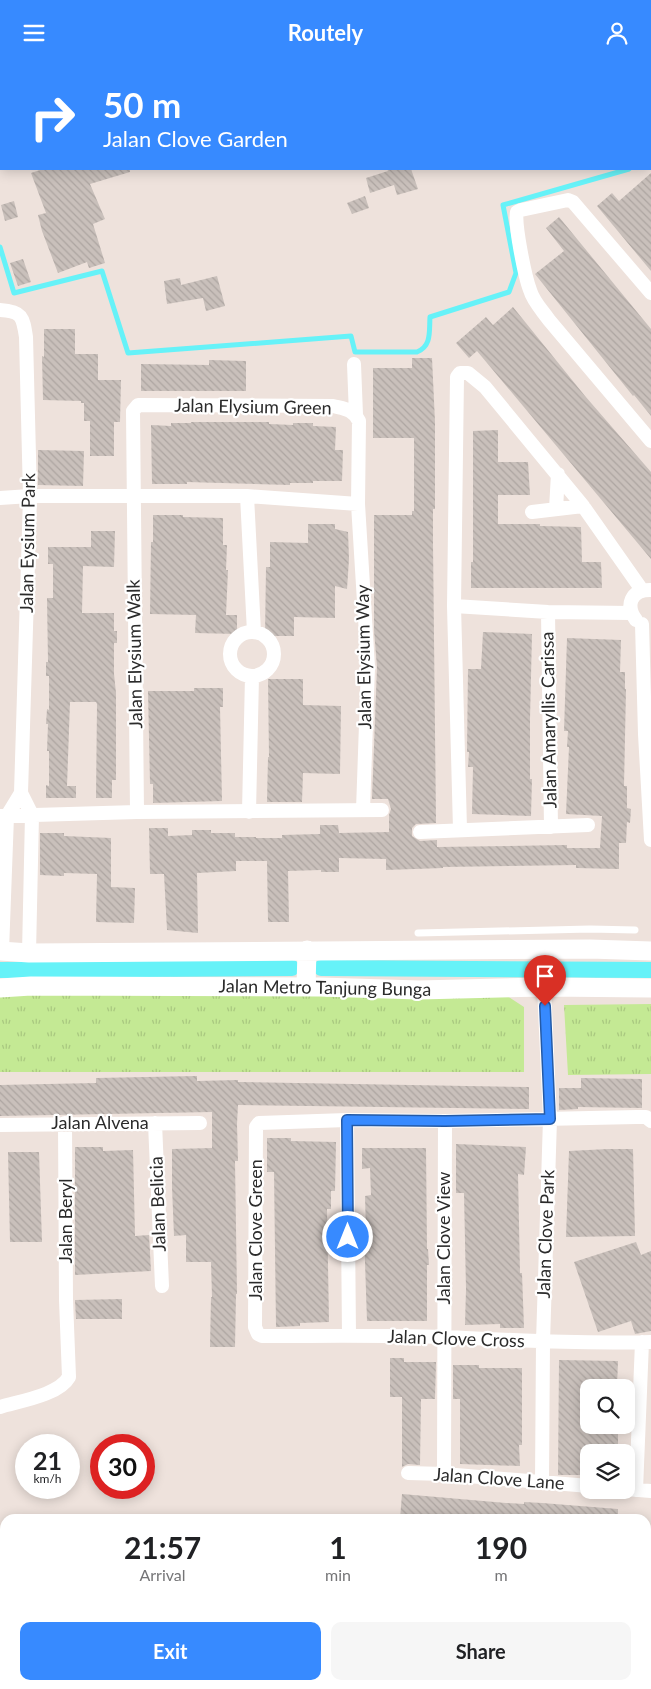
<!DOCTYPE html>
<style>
:root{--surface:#fff;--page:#f6f6f6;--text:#202124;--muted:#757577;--accent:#378aff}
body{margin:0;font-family:Lato,sans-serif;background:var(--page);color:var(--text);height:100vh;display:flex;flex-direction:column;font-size:19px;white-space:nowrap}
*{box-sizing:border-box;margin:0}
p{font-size:16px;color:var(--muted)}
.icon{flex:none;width:28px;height:28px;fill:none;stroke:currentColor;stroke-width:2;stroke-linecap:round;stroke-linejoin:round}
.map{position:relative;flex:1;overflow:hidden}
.side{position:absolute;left:0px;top:1449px;width:651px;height:176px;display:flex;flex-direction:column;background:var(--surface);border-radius:15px 15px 0 0;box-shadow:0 2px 12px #0003}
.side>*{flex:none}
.guide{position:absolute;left:0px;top:0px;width:651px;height:105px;box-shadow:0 2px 12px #0003;background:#378aff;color:#fff;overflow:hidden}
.buttons{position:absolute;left:580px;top:1314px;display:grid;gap:10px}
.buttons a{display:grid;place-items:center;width:55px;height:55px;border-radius:10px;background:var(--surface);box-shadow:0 2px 12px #0003;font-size:25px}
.speed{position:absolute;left:15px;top:1369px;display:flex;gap:10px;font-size:25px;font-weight:700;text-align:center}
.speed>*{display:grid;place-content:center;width:65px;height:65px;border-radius:50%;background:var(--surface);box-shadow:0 2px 12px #0003;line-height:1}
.speed small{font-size:12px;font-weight:400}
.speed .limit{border:8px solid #d22;background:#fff;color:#111}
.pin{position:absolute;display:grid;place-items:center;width:42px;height:42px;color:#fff;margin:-51px -21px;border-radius:50% 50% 50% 0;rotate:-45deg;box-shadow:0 0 5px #0007}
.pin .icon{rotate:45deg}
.me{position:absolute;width:55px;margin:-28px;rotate:0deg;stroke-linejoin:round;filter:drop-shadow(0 0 4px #0008)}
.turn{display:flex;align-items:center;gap:18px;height:105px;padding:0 20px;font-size:22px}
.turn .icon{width:65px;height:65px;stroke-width:2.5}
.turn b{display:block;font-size:35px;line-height:42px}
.eta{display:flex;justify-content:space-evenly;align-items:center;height:85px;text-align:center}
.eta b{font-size:30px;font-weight:700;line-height:35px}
.action{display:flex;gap:10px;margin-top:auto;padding:10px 20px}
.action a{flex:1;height:58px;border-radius:10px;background:var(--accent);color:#fff;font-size:20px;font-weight:700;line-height:58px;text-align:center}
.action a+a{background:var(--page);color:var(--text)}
header{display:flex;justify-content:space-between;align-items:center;height:65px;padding:0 20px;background:var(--accent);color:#fff;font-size:22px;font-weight:700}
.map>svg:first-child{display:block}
</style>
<header><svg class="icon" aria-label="menu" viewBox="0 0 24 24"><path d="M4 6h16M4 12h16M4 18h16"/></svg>Routely<svg class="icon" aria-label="person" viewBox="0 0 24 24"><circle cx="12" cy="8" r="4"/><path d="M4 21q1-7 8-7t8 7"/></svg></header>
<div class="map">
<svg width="651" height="1624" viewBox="0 0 651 1624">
<defs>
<pattern id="grass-tufts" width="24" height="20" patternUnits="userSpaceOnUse" patternTransform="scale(1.25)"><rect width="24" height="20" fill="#c4e994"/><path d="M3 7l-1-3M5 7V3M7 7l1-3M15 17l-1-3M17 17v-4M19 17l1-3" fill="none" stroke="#a9c880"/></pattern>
<pattern id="building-back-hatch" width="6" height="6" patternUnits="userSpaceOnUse" patternTransform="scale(1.25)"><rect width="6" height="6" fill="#c9c0bb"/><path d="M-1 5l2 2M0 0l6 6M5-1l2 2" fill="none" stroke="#ada5a1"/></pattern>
</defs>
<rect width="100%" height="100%" fill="#eee2dc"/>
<path fill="url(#grass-tufts)" d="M504,929l20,13v65h-524v-77z
M651,939v70l-83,1 -4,-70z"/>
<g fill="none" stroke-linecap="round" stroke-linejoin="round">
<path stroke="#66f2f8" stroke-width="5" d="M650,97h1
M0,182l14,46 88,-22 26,82 223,-17 4,16h62c15,-6 12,-21 13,-35l79,-25 7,-19 -13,-68 126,-36"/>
<path stroke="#66f2f8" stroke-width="16" d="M321,903l330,2
M0,905l292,-2"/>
</g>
<path fill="url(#building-back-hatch)" d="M43,104h87v3l-40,12 15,35 -12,5 12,39 -16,5 -2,-6 -29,11 -16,-42 -4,-16 8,-2 -15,-40z
M387,104h24l7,20 -21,6 -3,-10 -24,8 -4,-15 22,-7z
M651,108v98l-54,-65 15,-13 7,8z
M365,131l4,12 -17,6 -5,-11z
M14,136l4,16 -13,4 -4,-16z
M559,152l92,112v87l-17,-21 -1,1 -98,-122 29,-23 -18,-23z
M23,194l8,23 -13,4 -8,-23z
M217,211l8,30 -19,5 -3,-13 -36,6 -3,-23 16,-3 1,7z
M513,242l72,89 66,76v87l-174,-208 -8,7 -13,-15 30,-26 7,8z
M44,264h31v25h23v26h23l-1,42h-6v34h-24v-35h-6v-18h-3v-2l-38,-1 -1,-44 2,1z
M412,293h20l3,64v87h-2v35l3,279 -20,1 -4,4v8l8,5 17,-1v7l130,-2v3h33l2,-32 -36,-2 3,-67h-2l1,-16h-4l3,-93 54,2 -1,32h5v17h1l-2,97h3v22l4,1 -1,14 -3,-1 -1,21h-7v26l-43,-1v-3l-133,2v1l-57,2v-11l-47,-1v14h-18v-2l-33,1 1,51h-21l-1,-61h-31v10l-39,2 1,60 -31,-3 -3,-56h-14l-1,-46h19v8l24,-1v-5h19v3h24v4h21v1h26v-3l38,-1v-9h18l1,8 50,-1v-17l2,-6 -3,-10h-16l5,-132 -3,-37v-115h38v-4h2v-73h-41v-70h39z
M209,295l37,1v30h-105v-27l68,1z
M191,357h78v2l24,1v-2h20v3l23,1 -1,23h8l-1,31h-29v2h-23v2l-103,-3v2h-35l-1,-59 20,1v-3h20z
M498,365v32h30l2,33h-32v29h42v2l41,1 1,35h19l1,26h-131v-26h2v-131z
M38,385l46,1 -1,35 -45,-1z
M153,450h30v2l40,1v27h4l-1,25h2l-2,45h11v19l-42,-1 1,-18 -46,-1 1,-72h2z
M308,459h27v5l13,3 1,27 -2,30 -12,-3v32l-41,-1v19h-29l1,-69h4v-25l38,1z
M91,466h24l-1,36 -31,-1 -1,47h32v18h3v12h-3v31l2,19v87h-4v18h-16l1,-94 -1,-2h-26l-3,84h9v12h-30v-13l3,1v-35h-2l1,-27h-2l1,-15 2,1v-34h-3v-14h2l-1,-64h6v-34h-5v-17h43z
M483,567l49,2 -2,85v60h2l-1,37 -59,-2 1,-47h-5l1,-15h-2l1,-83h13z
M268,614h35v26l38,1 -1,68 -37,-1 -1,29h-35l1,-45h1z
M194,623h29v19h-3l2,94 -69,2v-19h-3l-2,-93h46z
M40,768h24v3l47,2v49l24,1 -1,35 -38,-1 1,-48 -33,-1v3l-24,-1z
M197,1011v5l41,-1v2l291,5v22l-291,-4 -1,19 1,37h-3l2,133h-1l-1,53h-25l1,-50h1l-1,-35h-25v-27l-12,1 -2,-49v-38l40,-1v-36l-212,4v-31l96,-2v-5z
M581,1013l61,1v29l-64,-1v2l-19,1v-22h22z
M267,1073h24v3l45,1 -1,49h-4v18h-4l2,113 -29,1v3l-24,1 -2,-155h-7z
M456,1079l70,3 -2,28 -6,-1 2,99h2l2,55h-24v-4l-35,1 1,-36 -2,-96h-8z
M75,1082h28v4l30,-1 2,86 14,-1 2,36 -76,4z
M362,1083h64l1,101h1l1,16h-2v56h-60l-3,-88h2l-1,-37 6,-1 -1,-27 -8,1z
M608,1084h25l2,87 -69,1 3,-86z
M8,1087h31l3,90h-32z
M636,1177l5,13 10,-4v80l-16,3 -4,-13 -33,11 -24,-70z
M122,1234v20h-46l-1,-19z
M390,1293h14v4h32l-1,37h-14l-1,66 -12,-1 -6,3v-70h-12z
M559,1295l59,1 -1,26h-31v38h32v28h-32l-1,22h-27z
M453,1300h26v3h43v77h-3l1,21 -60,-2v-65h-7z
M402,1429l104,9 18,1v-2l18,1 76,6v10h-218z"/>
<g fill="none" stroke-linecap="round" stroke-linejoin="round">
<path stroke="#fff" stroke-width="7" d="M418,868l172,-4 45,1
M429,1620l1,4"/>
<path stroke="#fff" stroke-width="14" d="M290,0l2,1
M276,1l2,-1
M611,1l4,-1
M0,93l1,-1
M651,228l-78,-91 -5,-2 -47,10 -4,2c-3,11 8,65 13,78 3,11 12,20 19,30l102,121
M0,245c22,1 23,7 26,27l4,159 -9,297 11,22 -3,138
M354,299l2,51
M247,431l7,136
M0,433l30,-2h217l111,8
M556,444l2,-35
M532,447l51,-6
M454,541l94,6 83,1
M548,547l3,215
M636,555c-11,-15 -5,-30 14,-30
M642,559l3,110 6,106
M230 589a22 22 0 1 1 44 0a22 22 0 1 1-44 0Z
M137,747l-4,-401 5,-6 195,1c12,3 20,3 26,15l-1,83 10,163 -5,143
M249,747l3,-136
M0,751l137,-4 245,-2
M460,764l-6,-223 3,-229 3,-4h8l17,14 98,119 59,84
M420,767l168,-7
M2,886l5,-135 14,-23
M347,1055l2,216
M651,1056l-5,-4h-9l-192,4 -98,-1 -88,3 -3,4 -1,200 3,7 4,2c61,0 122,-1 183,1 69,3 137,7 206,5
M155,1058l7,163
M0,1060l200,-2
M0,1342c20,-6 59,-12 69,-30l-3,-77 -1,-177
M408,1408l36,1 145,12
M444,1409l1,-353
M542,1416l1,-139 7,-223 -6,-132
M626,1424l25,2
M636,1425l6,-148
M0,1478l5,-1
M646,1482h5
M0,1547l5,23
M113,1620l1,4
M11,1624l2,-4"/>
<path stroke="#fff" stroke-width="19" d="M0,886l29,2 561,-4 61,2
M306,922l1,-37
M0,923l31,-2 289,1 99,3 125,-3 107,1"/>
</g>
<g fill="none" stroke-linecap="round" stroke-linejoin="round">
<g stroke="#245aa6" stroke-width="12">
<path id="route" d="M348,1172l-1,-117 98,1 105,-2 -5,-113"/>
</g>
<use href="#route" stroke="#378aff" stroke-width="9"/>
</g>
<g text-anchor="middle" stroke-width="4.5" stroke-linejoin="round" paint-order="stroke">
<g font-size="18" fill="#2b2b2b" stroke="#fff">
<text transform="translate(253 342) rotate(1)" y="6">Jalan Elysium Green</text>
<text transform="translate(28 478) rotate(-89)" y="6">Jalan Eysium Park</text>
<text transform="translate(135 589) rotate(-91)" y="6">Jalan Elysium Walk</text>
<text transform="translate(364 592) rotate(-91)" y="6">Jalan Elysium Way</text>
<text transform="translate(549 655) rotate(-91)" y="6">Jalan Amaryllis Carissa</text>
<text transform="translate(325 923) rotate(1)" y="6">Jalan Metro Tanjung Bunga</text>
<text x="100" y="1064">Jalan Alvena</text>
<text transform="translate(158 1139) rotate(-92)" y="6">Jalan Belicia</text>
<text transform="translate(66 1156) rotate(-90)" y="6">Jalan Beryl</text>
<text transform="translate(256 1165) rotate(-90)" y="6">Jalan Clove Green</text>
<text transform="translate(546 1169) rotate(-88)" y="6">Jalan Clove Park</text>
<text transform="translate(444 1173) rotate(-90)" y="6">Jalan Clove View</text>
<text transform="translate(456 1274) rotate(2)" y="6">Jalan Clove Cross</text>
<text transform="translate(499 1414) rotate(4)" y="6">Jalan Clove Lane</text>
</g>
</g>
</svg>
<div class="buttons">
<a><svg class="icon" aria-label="search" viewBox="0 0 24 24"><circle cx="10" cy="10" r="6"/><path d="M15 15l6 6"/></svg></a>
<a><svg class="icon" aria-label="layers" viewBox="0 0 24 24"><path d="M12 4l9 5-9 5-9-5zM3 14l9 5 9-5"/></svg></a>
</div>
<div class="speed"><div>21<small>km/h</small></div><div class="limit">30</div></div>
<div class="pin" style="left:545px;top:941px;background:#d93025"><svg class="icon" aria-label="arrive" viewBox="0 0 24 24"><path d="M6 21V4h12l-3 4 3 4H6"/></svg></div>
<svg class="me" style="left:348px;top:1172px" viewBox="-20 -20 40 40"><circle r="17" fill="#378aff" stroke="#fff" stroke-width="3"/><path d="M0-11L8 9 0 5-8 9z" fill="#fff"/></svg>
<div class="guide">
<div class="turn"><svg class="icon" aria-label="right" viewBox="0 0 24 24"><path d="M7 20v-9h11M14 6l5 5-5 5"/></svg><div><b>50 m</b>Jalan Clove Garden</div></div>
</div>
<section class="side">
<div class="eta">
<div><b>21:57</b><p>Arrival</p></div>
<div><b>1</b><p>min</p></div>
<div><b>190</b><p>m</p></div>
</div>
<div class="action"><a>Exit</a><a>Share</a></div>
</section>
</div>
